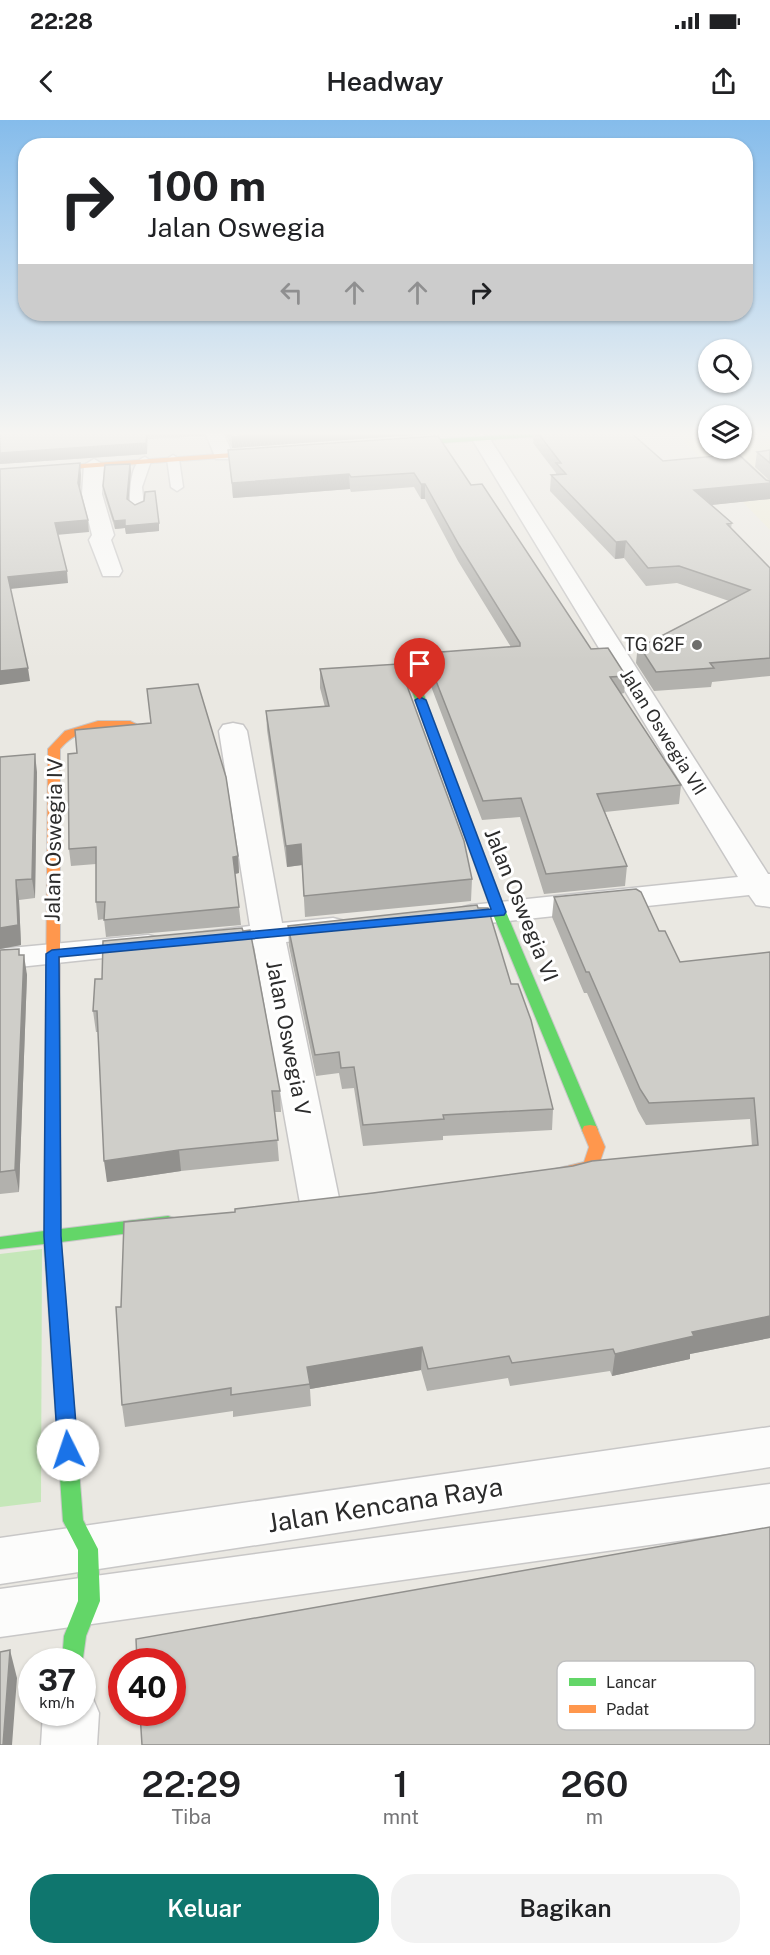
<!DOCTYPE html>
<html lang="id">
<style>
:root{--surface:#fff;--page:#f2f2f2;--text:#202124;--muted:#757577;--accent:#0f766e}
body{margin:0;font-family:"Public Sans",sans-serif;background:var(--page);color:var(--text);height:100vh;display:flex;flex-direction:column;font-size:22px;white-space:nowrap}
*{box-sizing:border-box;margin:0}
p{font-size:20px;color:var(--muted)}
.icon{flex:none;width:33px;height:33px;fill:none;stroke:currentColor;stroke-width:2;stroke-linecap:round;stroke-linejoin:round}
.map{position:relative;height:1625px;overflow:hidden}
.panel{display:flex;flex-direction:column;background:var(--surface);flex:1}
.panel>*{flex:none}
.top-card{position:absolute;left:18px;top:18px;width:735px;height:183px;border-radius:24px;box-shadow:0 2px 4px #0004;background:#fff;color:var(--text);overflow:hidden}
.tools{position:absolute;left:698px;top:219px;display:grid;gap:12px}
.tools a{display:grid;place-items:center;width:54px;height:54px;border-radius:50%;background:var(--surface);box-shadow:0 2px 4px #0004;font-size:30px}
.speed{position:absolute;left:18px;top:1528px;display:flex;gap:12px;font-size:30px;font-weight:700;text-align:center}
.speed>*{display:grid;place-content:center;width:78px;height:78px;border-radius:50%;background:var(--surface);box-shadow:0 2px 4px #0004;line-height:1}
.speed small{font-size:15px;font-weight:400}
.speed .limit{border:9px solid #d22;background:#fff;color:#111}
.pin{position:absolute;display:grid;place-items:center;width:51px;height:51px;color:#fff;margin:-62px -26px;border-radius:50% 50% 50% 0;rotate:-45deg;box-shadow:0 0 6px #0007}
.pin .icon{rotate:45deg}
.me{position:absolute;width:66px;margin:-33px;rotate:356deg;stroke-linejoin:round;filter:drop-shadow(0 0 4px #0008)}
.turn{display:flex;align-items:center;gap:21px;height:126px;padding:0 30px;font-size:27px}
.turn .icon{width:78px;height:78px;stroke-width:2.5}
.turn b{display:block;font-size:42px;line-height:51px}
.lanes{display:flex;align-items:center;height:57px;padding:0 30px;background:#0003;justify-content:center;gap:30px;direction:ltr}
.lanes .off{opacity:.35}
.eta{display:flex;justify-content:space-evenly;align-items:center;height:102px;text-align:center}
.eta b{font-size:36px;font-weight:600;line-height:42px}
.action{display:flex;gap:12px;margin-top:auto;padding:12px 30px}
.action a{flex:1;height:69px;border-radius:24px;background:var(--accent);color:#fff;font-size:24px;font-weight:600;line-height:69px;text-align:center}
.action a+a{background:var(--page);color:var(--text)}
.status{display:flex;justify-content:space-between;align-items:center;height:42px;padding:0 30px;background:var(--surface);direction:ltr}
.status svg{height:16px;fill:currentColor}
header{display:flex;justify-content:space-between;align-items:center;height:78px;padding:0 30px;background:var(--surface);font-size:27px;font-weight:600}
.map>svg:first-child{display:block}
</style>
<div class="status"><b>22:28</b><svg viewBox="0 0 49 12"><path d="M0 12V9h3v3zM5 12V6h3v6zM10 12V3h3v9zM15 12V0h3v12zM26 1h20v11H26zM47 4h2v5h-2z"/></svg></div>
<header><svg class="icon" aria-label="back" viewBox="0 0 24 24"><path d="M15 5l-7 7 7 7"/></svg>Headway<svg class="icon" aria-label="share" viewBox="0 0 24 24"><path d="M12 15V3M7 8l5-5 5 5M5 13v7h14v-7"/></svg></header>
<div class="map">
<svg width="770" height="1625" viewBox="0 0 770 1625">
<rect width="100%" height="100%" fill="#eae8e2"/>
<path fill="#edead6" d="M741,312h29v98l-92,-95 30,-2v15h33z"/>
<path fill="#c5e7b9" d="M42,1129l-1,253 -41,5v-253z"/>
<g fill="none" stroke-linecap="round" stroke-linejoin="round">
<g stroke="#c8c7c7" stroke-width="3">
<path id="lane" d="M699,312h9v7z
M741,312h19l-19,5z
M717,328h14l39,36v11l-5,-1z
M173,335l6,4 4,28 -6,4 -6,-4 -4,-28z
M145,337l6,4 -9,26 2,20 -7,4 -7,-4c0,-13 -1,-45 15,-50z"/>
</g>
<g stroke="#c8c7c7" stroke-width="3">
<path id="street" d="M205,312h18l10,23 -3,4h-14z
M481,313l9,6 278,435h2v33l-14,-2 -7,-10 -278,30 -11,-3 -5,-7 5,-7 11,-3 267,-28 -266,-438z
M94,339l10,6 -2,29 12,41 -3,5 11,31 -3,5h-16l-14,-36 3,-5 -10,-41 2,-29z
M233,603l10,2 4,6 35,192 51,-5 12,3 4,7 -4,7 -59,7 54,261 -6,10 -14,5 -14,-5 -6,-10 -46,-257 -46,4 -12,-3 -5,-7 5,-7 54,-7 -31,-195 4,-6z
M148,815l12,3 5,7 -5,7 -160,17v-20z
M770,1307v40l-770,117v-46z
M770,1364v44l-770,109v-48z
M82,1571l9,3 8,19 -2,32h-56l2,-32h39z"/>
</g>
<g stroke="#c8c7c7" stroke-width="2">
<path id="fast" d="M542,312h38l-4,2 -179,12 -4,-2 4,-2z
M405,535l5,3 96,254 92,218 -2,4h-12l-2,-4 -90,-218 -92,-254z
M53,867l7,4 1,238 107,-13 6,2 2,4 -2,4 -6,2 -107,14 22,278 15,29 2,52 -14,35 -4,29v-3h-20l2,-26 14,-35v-51l-15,-29 -19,-277 -44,5v-12l44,-6 2,-240z"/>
</g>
<g stroke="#c8c7c7" stroke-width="2">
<path id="slow" d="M273,330h3v4l-276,20v-4z
M98,601h32l6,3c-6,4 -12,3 -19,3 -23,1 -42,4 -57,22v242l-7,4 -7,-4 2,-242 17,-18z
M590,1005l6,1 9,21 -8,23 -44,11 -6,-2 -2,-4 2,-4 37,-9 5,-15 -7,-17 2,-4z"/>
</g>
<use href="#lane" fill="#fcfcfb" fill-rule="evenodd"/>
<use href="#street" fill="#fcfcfb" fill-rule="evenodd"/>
<use href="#fast" fill="#63d668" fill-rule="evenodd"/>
<use href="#slow" fill="#ff974d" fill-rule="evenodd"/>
</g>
<path fill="#b2b1ad" d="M0,312h205l-1,4 -56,3 -1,15 -147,10z
M225,312h204h-1v2l-196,14z
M534,312h96l33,29 107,20 -15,-14 2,-15 13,-2v49l-59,6 21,18 -1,5 39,40v108l-58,6 -1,5 -57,4 -18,-28 2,-19h8l83,-43 -52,-18 -31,3 -22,-28 -9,1 -65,-68 1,-16h5v-2l-23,-30z
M438,316l33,49 120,164 35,27 -2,17 -3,1 60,91 -2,19 -74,8 22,54 -2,20 -81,8 -24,-77 -38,3 -53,-139 -1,-28 83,-6 -53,-86 -33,-62h-4l-7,-12 -63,5 -1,-3 -117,9 -5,-48z
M130,344l1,7 -3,29 31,31 -33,3 -1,-6 -10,1 -11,-35 -1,-8z
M320,549l152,210 -1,22 -166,16 -3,-52 -15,2 -20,-137 -1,-19 59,-4 -5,-19z
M147,569l91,167 1,17 -4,1 6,51 -135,12 -2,-18 -6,1 -2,-18v-38l-25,2 -2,-17 8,-96 74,-30z
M37,652l-2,126 -16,2 2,45 -21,4z
M554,777l105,34 21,31 90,-10v386l-80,16v5l-78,17 -2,-5 -100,15 -2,-8 -81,13 -6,-21 -111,19 1,17 -78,11v-6l-108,16 -3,-22 -1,-98 252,-114 379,-47 -2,-27 -104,6 -8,-14 -51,-118h-3l-32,-76z
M478,788l33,76 42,125 -1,21 -109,6v4l-80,6 -9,-58 -12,1 -3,-16 -23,3 -27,-130 -1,-20z
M0,830l20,5 7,20 -8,217 -19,2z
M95,859l185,112 1,21h-6l4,49 -98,10 -74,11 -9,-150h-2l-3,-21z"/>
<path fill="#91908d" d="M147,312v22l-147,10v-11z
M303,312h126h-1v2l-196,14v-11z
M80,343l1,12 -1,20 -2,-12z
M130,344l1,7 -3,36 -1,-8z
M349,354l1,15 -117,9 -1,-15z
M770,363v16l-78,8 2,-17z
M421,364h4v15h-4z
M88,400l1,12 -33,3 -1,-12z
M125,400l34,3v8l-33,3 -1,-6 -10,1 -1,-8z
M626,421l-2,17 -9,1 1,-17z
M67,451l1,12 -58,6 -2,-12z
M28,548l2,13 -30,4v-14z
M35,634l2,18 -2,126 -3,-19z
M301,724l1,21 -15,2 -1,-21z
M238,736l1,17 -5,1 -1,-17z
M16,760l3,20 2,45 -21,4v-21z
M24,835l3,20 -8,217 -4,-22z
M179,1030l2,21 -74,11 -3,-21z
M770,1196v22l-80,16v5l-78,17 3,-22 77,-22z
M422,1227l-1,23 -111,19 -3,-22z
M10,1530l7,28 -5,67h-9z"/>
<path fill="#cfcec9" stroke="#91908d" stroke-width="1.5" d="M0,312h147l-1,11 -146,10z
M230,312h73l-71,5z
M537,312h93l33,29 75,-7 28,26 4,1v2l-76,7 38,33 -5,1 43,44v90l-60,5 4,5 -58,4 -18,-28h8l104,-54 -71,-24 -31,2 -22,-27 -10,1 -65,-67 15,-1 -10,-11h5z
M438,316l33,49 11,-1 109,165 17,-1 18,28 -16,1 71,108 -84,9 30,72 -81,8 -25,-76 -38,3 -54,-138h3l-4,-10 92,-7v-3l-61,-98 -34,-61h-4l-7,-11 -63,4 -2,-3 -117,9 -4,-33z
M770,330v13l-13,-11z
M80,343l-2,20 10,37 -33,3 12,48 -59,6 20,91 -28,3v-202z
M130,344l-3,35 8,6 9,-4 1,-9 10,-1 4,32 -34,3v-6l-11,1 -11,-35 2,-21z
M399,544l65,177 8,38 -168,17 -3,-52 -15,2 -20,-135 63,-5 -9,-37z
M198,564l28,93 12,79 -5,1 6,50 -135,13 1,-18h-9v-55l-27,2 -1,-95 9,-1 -2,-23 76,-7 -4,-34z
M35,634l-3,125 -16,1 2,45 -18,3v-171z
M636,769l5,3 18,39h6l15,31 90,-10v364l-78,16 2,4 -79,18 -2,-5 -101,14 -3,-7 -81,13 -6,-22 -115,20 3,17 -79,11v-7l-109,17 -6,-98h5l3,-85 111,-10v-3l138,-16 200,-27 19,-5 166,-16 -4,-47 -105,5 -9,-14 -51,-117h-3l-32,-75z
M477,785l1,3h10l23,76h7l13,36 22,89 -110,6 1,4 -81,6 -9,-58 -13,1 -2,-16 -24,3 -27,-129z
M242,808l1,3 7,-1 30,161h-8l6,49 -99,10 -75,11 -7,-150h-4l2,-32h7l1,-38z
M19,829v6h5l-9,215 -15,2v-222z
M770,1407v218h-628l-2,-32h32v-51h-35l-1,-23z
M10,1530l-7,95h-3v-93z"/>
<linearGradient id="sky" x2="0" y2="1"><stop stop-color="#85bceb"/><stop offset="0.58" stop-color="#f6f5f2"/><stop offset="1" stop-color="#f6f5f2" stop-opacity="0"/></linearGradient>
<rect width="770" height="540" fill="url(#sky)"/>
<path fill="#1a73e8" stroke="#114b97" stroke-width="1.5" d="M420,577l6,3 80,212 -2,3 -445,42 2,279 17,214 -3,6 -7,2 -7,-2 -3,-6 -14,-214 2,-282 6,-4 439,-41 -76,-209z"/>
<circle fill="#6e6e6c" stroke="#fff" stroke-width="2" cx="697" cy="525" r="6"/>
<g text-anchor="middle" stroke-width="6" stroke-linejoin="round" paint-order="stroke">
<g font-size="18" fill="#2c2c2c" stroke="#fff" text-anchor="end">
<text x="685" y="531">TG 62F</text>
</g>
<g font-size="18" fill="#2c2c2c" stroke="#fff">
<text transform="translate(663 612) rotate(58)" y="6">Jalan Oswegia VII</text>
</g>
<g font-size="21" fill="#2c2c2c" stroke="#fff">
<text transform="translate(54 720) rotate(-89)" y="7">Jalan Oswegia IV</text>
<text transform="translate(521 785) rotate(68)" y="7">Jalan Oswegia VI</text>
<text transform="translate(288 918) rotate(79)" y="7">Jalan Oswegia V</text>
</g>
<g font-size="26" fill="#2c2c2c" stroke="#fff">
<text transform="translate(385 1385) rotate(-9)" y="9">Jalan Kencana Raya</text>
</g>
</g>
<rect x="557" y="1541" width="198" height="69" rx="9" fill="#fff" stroke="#c0c0c0" stroke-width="1.5"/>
<rect x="569" y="1558" width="27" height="8" fill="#63d668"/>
<rect x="569" y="1585" width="27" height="8" fill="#ff974d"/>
<g font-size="16" fill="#2c2c2c">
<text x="606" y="1568">Lancar</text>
<text x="606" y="1595">Padat</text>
</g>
</svg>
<div class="tools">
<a><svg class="icon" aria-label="search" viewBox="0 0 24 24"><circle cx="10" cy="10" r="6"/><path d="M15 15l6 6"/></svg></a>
<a><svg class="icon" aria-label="layers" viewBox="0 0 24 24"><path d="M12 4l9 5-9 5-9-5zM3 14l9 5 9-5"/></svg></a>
</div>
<div class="speed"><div>37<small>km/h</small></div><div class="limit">40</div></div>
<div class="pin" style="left:420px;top:580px;background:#d93025"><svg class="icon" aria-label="arrive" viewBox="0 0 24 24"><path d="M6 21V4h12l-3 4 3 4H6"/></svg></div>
<svg class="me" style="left:68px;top:1330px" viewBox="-20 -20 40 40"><circle r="19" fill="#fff"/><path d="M0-13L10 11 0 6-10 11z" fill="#1a73e8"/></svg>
<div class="top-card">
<div class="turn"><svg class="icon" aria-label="right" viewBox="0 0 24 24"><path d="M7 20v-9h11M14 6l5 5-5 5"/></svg><div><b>100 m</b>Jalan Oswegia</div></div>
<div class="lanes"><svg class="icon off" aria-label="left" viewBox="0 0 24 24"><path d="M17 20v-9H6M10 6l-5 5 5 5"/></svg><svg class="icon off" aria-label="ahead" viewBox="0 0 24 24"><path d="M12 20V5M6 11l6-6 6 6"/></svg><svg class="icon off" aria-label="ahead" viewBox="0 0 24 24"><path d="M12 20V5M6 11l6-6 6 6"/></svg><svg class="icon" aria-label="right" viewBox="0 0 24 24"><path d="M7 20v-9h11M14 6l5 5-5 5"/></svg></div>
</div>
</div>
<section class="panel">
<div class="eta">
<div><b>22:29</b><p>Tiba</p></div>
<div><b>1</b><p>mnt</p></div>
<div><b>260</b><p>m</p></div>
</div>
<div class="action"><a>Keluar</a><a>Bagikan</a></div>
</section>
